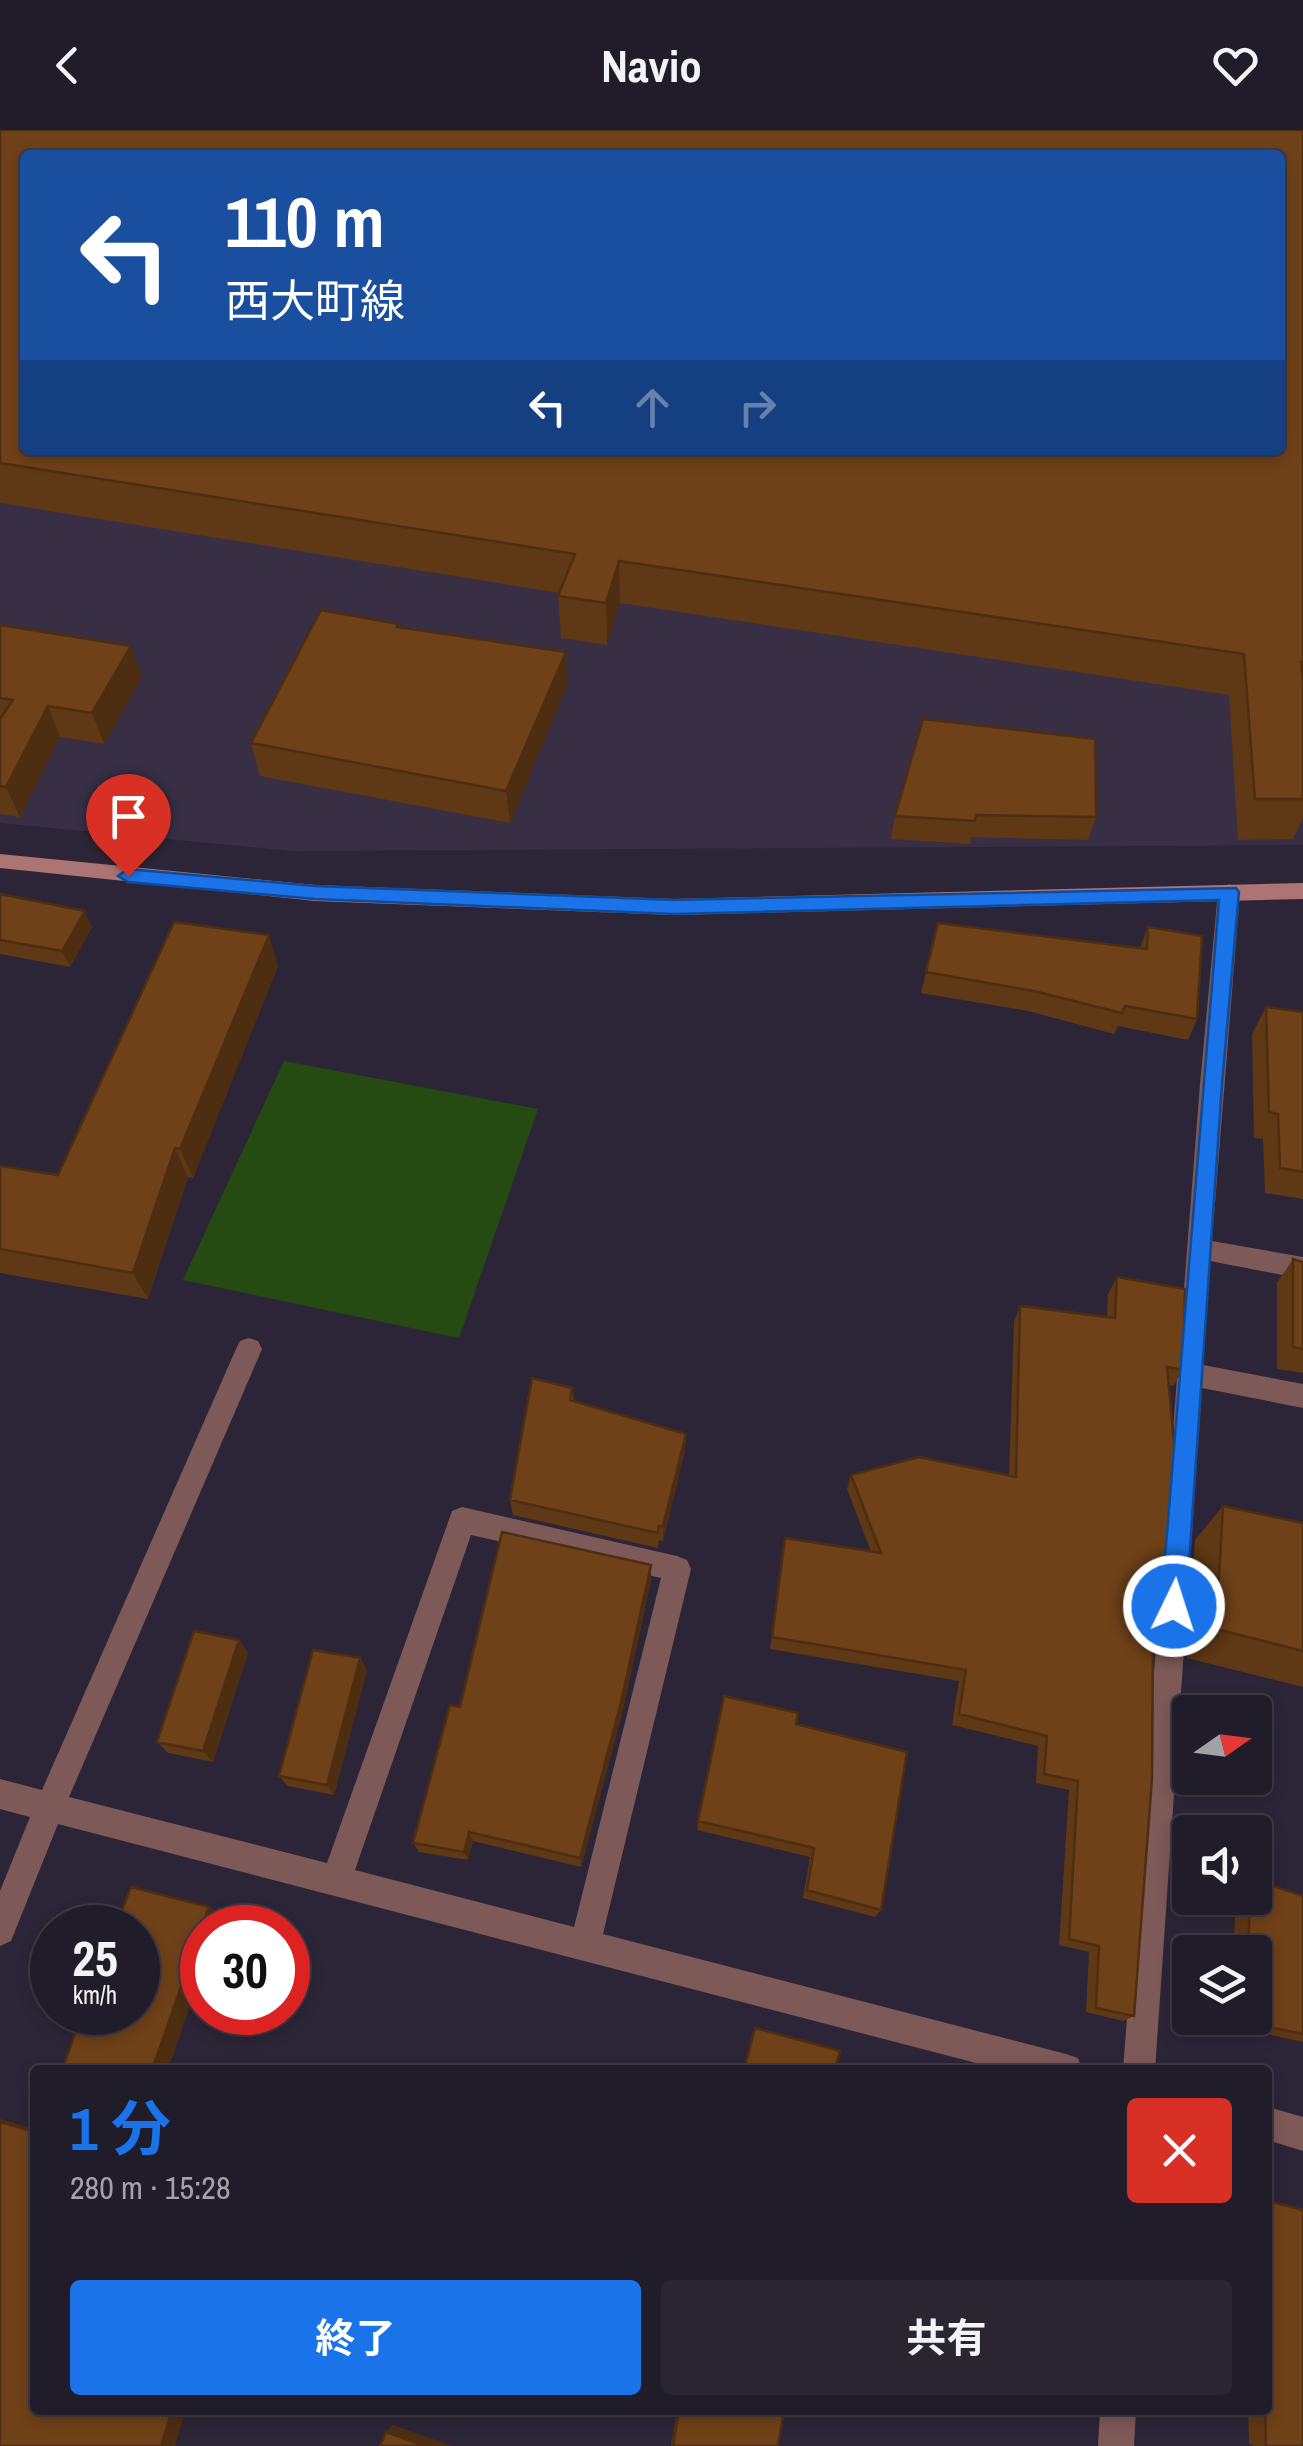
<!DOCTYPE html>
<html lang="ja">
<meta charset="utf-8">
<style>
:root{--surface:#211c29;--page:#292531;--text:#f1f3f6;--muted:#a2a1a8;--line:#3e3a46;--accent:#1a73e8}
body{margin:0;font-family:"Archivo Narrow","Noto Sans JP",sans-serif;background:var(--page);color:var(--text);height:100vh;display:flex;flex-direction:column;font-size:38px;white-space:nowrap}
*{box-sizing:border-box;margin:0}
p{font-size:32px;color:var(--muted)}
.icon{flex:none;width:55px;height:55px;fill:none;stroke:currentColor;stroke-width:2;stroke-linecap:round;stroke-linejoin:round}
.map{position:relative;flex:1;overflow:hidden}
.panel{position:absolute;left:30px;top:1935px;width:1242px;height:350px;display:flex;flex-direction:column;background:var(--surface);border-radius:10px;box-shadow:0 5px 15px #0003,0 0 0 2px var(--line)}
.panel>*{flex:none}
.banner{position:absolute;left:20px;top:20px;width:1265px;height:305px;border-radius:10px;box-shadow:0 5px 15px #0003,0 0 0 2px var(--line);background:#1a4fa0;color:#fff;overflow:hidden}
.needle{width:65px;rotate:76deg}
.controls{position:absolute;left:1172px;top:1565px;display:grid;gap:20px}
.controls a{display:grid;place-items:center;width:100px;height:100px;border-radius:10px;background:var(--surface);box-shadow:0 5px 15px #0003,0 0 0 2px var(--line);font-size:50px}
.speed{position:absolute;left:30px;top:1775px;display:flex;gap:20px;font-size:50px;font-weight:700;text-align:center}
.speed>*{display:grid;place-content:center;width:130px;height:130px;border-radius:50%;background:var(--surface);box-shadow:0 5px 15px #0003,0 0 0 2px var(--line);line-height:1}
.speed small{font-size:25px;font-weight:400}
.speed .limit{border:15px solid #d22;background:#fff;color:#111}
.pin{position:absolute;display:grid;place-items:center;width:85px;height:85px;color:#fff;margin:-102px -42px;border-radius:50% 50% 50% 0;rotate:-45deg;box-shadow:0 0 10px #0007}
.pin .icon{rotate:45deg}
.me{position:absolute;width:110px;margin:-55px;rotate:4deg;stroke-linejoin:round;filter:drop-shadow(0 0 8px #0008)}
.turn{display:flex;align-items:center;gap:35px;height:210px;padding:0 40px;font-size:45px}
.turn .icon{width:130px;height:130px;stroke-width:2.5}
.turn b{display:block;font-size:70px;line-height:85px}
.lanes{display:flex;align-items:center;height:95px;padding:0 40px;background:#0003;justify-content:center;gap:50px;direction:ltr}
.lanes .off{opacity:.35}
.round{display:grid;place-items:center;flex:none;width:105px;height:105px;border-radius:10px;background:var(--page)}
.head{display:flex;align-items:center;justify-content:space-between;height:170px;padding:0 40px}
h1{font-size:60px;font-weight:700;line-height:75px;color:var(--accent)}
.cta{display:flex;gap:20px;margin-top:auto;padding:20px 40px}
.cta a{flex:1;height:115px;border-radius:10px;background:var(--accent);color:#fff;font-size:40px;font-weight:700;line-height:115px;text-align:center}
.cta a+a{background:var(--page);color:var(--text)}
header{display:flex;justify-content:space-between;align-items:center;height:130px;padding:0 40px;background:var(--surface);font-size:45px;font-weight:700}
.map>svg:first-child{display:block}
</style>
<header><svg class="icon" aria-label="back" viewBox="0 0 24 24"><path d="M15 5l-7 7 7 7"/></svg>Navio<svg class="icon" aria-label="heart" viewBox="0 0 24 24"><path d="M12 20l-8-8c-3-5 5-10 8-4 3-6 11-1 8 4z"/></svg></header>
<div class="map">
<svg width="1303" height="2316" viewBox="0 0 1303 2316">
<rect width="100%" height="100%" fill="#2c2537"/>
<path fill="#382f45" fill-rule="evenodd" d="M0,0h1303v715l-1010,6 -293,-28zM25,25h1255v295h-1255z"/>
<path fill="#254b13" d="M284,931l254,48 -79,229 -276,-58z"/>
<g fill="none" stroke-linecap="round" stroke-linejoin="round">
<path fill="#7d5958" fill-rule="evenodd" d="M1229,754l11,8 -28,349 91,16v22l-93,-18 -7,104 100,19v24l-101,-20 -47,682h-32l77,-986 18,-192z
M249,1208l9,3 4,8 -193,448 258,66 125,-352 10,-4 215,49 10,4 4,9 -88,365 463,120 12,4 4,12h-79l-945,-246 -47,117 -11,5v-55l30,-74 -30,-8v-30l42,11 194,-441 4,-8zM471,1405l190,43 -87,349 -219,-57z
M1268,1977l35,10v34l-35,-11z
M1100,2280h36l-2,36h-36z"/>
<path fill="#ac7473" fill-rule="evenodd" d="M0,724l315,31 359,14 629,-16v16l-629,16 -359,-14 -315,-33z"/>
</g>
<path fill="#5f3815" d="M0,0h1303v688l-10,21 -55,1 -9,-145 -609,-92 -13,42 -46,-7 -3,-42 2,-3 -560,-90z
M0,495l142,52 -38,67 -44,-7 -40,80 -20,-3z
M399,497l168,58 -57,138 -250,-47 -9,-33z
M923,589l173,98 -8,23 -117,-3 -1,7 -79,-5 4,-23z
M0,764l92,33 -22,40 -70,-13z
M938,793l202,25 8,-21 49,92 -9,21 -70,-14 -4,8 -86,-23 -107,-18z
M278,836l-85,212 -5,-1 -40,122 -148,-26v-107l58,9z
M1266,877l37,5v187l-38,-6 -2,-54 -9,-1 -2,-104z
M1293,1129l10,3v111l-26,-4v-86z
M1117,1147l66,93 -10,16 -5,-1 -5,253 -10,10 -19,368 -11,5 -37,-9 3,-60 -30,-7 10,-155 -33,-7 2,-37 -86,-21 7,-44 -189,-32 15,-111 86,14 -24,-63 4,-14 158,1 5,-154 6,-16 87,11 1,-23z
M572,1258l2,13 111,49 -22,91 -4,-1 -1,8 -145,-33 -3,-15z
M1223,1376l80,17v164l-116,-29 8,-118z
M651,1450l-29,134 -41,153 -108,-26 -5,19 -49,-8 -6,-9 47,-136z
M239,1510l9,13 -35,109 -45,-9 -11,-11z
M360,1528l7,12 -33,125 -46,-9 -9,-10z
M796,1594l85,186 -6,7 -72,-19 7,-41 -113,-27 1,-9z
M1303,1766v146l-74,-16 1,-8h25v-66h-22l3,-54z
M677,2280h107l-6,36h-107z
M1248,2280h20l35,36h-49l-5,-2z"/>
<path fill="#4e2e11" d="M619,431l1,42 -13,42 -1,-42z
M131,516l11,31 -38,67 -12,-31z
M566,522l1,33 -57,138 -4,-32z
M48,576l12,31 -40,80 -14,-30z
M85,781l7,16 -22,40 -8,-16z
M269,805l9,31 -85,212 -13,-29z
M175,1018l13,29 -40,122 -15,-26z
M686,1304l-1,16 -22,91v-15z
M651,1435v15l-29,134 -41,153 -1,-9z
M239,1510l9,13 -35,109 -10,-11z
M360,1528l7,12 -33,125 -7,-10z
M469,1702l4,9 -5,19 -4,-8z
M209,1777l13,8 -5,13h-15v43l-34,99h-16z
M0,1989l35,10v3l-35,-10z
M172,2280h14l-11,36h-14z
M393,2295l59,21h-27l-39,-14z"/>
<path fill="#6f4118" stroke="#4e2e11" stroke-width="2.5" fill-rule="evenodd" d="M0,0h1303v532h-2l2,21v116h-48l-11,-145 -625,-93 -13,42 -48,-7 17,-42 -575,-91zM25,25h1255v295h-1255z
M321,480l77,14 -1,3 169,25 -60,139 -255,-48z
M0,495l131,21 -39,67 -44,-7 -42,81 -6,-1v-67l13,-19 -13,-2z
M923,589l172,20 1,78 -120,-2 -1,6 -80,-5z
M0,764l85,17 -23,40 -62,-11z
M174,792l95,13 -89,214 -5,-1 -42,125 -133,-24v-83l58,9z
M938,793l209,26 1,-22 54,9 -5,83 -72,-13 -3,7 -88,-22 -108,-19z
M1266,877l37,5v160l-23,-4 -2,-54 -9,-2z
M1293,1129l10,3v87l-10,-2z
M1117,1147l68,12 -2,81 -16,-3 9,97 -13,174 -10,-2 -1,143 -18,237 -38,-8 3,-62 -30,-7 9,-158 -34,-7 3,-38 -88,-22 7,-44 -194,-33 13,-99 96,15 -30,-78 68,-18 97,20 4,-171 95,12z
M532,1248l40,10 -2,12 116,34 -23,92h-4l-1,7 -148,-33z
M1223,1376l80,17v128l-87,-22z
M502,1402l149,33 -30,137 -41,156 -111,-26 -5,20 -51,-9 37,-138 10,2z
M194,1501l45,9 -36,111 -46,-9z
M313,1520l47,8 -33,127 -48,-9z
M724,1566l74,17 -2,11 111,28 -26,158 -74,-20 7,-42 -116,-27z
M1255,1750l48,16v138l-58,-12v-4h10v-66h-7l2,-54h5z
M131,1757l78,20 -57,163h-90l21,-58h55v-84h-23z
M755,1898l85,23 -5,19h-91z
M0,1992l35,10v143l-5,12 5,1v122h137l-11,36h-161z
M1268,2071l35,9v236h-37l-1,-36h3z
M679,2280h105l-6,36h-105z
M386,2302l39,14h-45z"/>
<path fill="#1a73e8" stroke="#114b97" stroke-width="2.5" d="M128,739l187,17 359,14 562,-12 3,4 -17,192 -36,522 -3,8 -9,4 -10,-4 -3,-8 58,-706 -545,14 -359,-15 -187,-17 -10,-6z"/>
</svg>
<div class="controls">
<a><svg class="needle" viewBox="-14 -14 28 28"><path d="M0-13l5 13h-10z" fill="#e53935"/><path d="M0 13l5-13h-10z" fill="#a2a1a8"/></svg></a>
<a><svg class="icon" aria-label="sound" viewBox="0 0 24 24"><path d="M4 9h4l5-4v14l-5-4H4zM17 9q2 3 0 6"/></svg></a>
<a><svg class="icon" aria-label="layers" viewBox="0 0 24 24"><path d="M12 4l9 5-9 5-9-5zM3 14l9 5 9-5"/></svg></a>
</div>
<div class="speed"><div>25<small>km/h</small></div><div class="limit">30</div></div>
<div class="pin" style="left:128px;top:746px;background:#d93025"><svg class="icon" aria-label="arrive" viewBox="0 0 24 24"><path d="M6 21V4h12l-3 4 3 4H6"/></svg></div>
<svg class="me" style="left:1174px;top:1476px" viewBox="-20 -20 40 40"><circle r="17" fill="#1a73e8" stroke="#fff" stroke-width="3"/><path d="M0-11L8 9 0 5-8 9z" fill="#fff"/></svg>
<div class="banner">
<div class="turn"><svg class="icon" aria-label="left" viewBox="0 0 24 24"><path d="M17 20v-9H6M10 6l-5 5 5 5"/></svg><div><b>110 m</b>西大町線</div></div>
<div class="lanes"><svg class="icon" aria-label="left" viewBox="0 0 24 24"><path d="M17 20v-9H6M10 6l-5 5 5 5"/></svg><svg class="icon off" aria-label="ahead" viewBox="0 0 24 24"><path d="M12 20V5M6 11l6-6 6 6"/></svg><svg class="icon off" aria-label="right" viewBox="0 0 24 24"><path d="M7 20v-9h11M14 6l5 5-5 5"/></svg></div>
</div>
<section class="panel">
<div class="head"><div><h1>1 分</h1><p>280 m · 15:28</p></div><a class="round" style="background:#d93025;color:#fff"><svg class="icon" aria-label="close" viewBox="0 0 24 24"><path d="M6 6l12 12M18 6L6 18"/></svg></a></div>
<div class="cta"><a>終了</a><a>共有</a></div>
</section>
</div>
